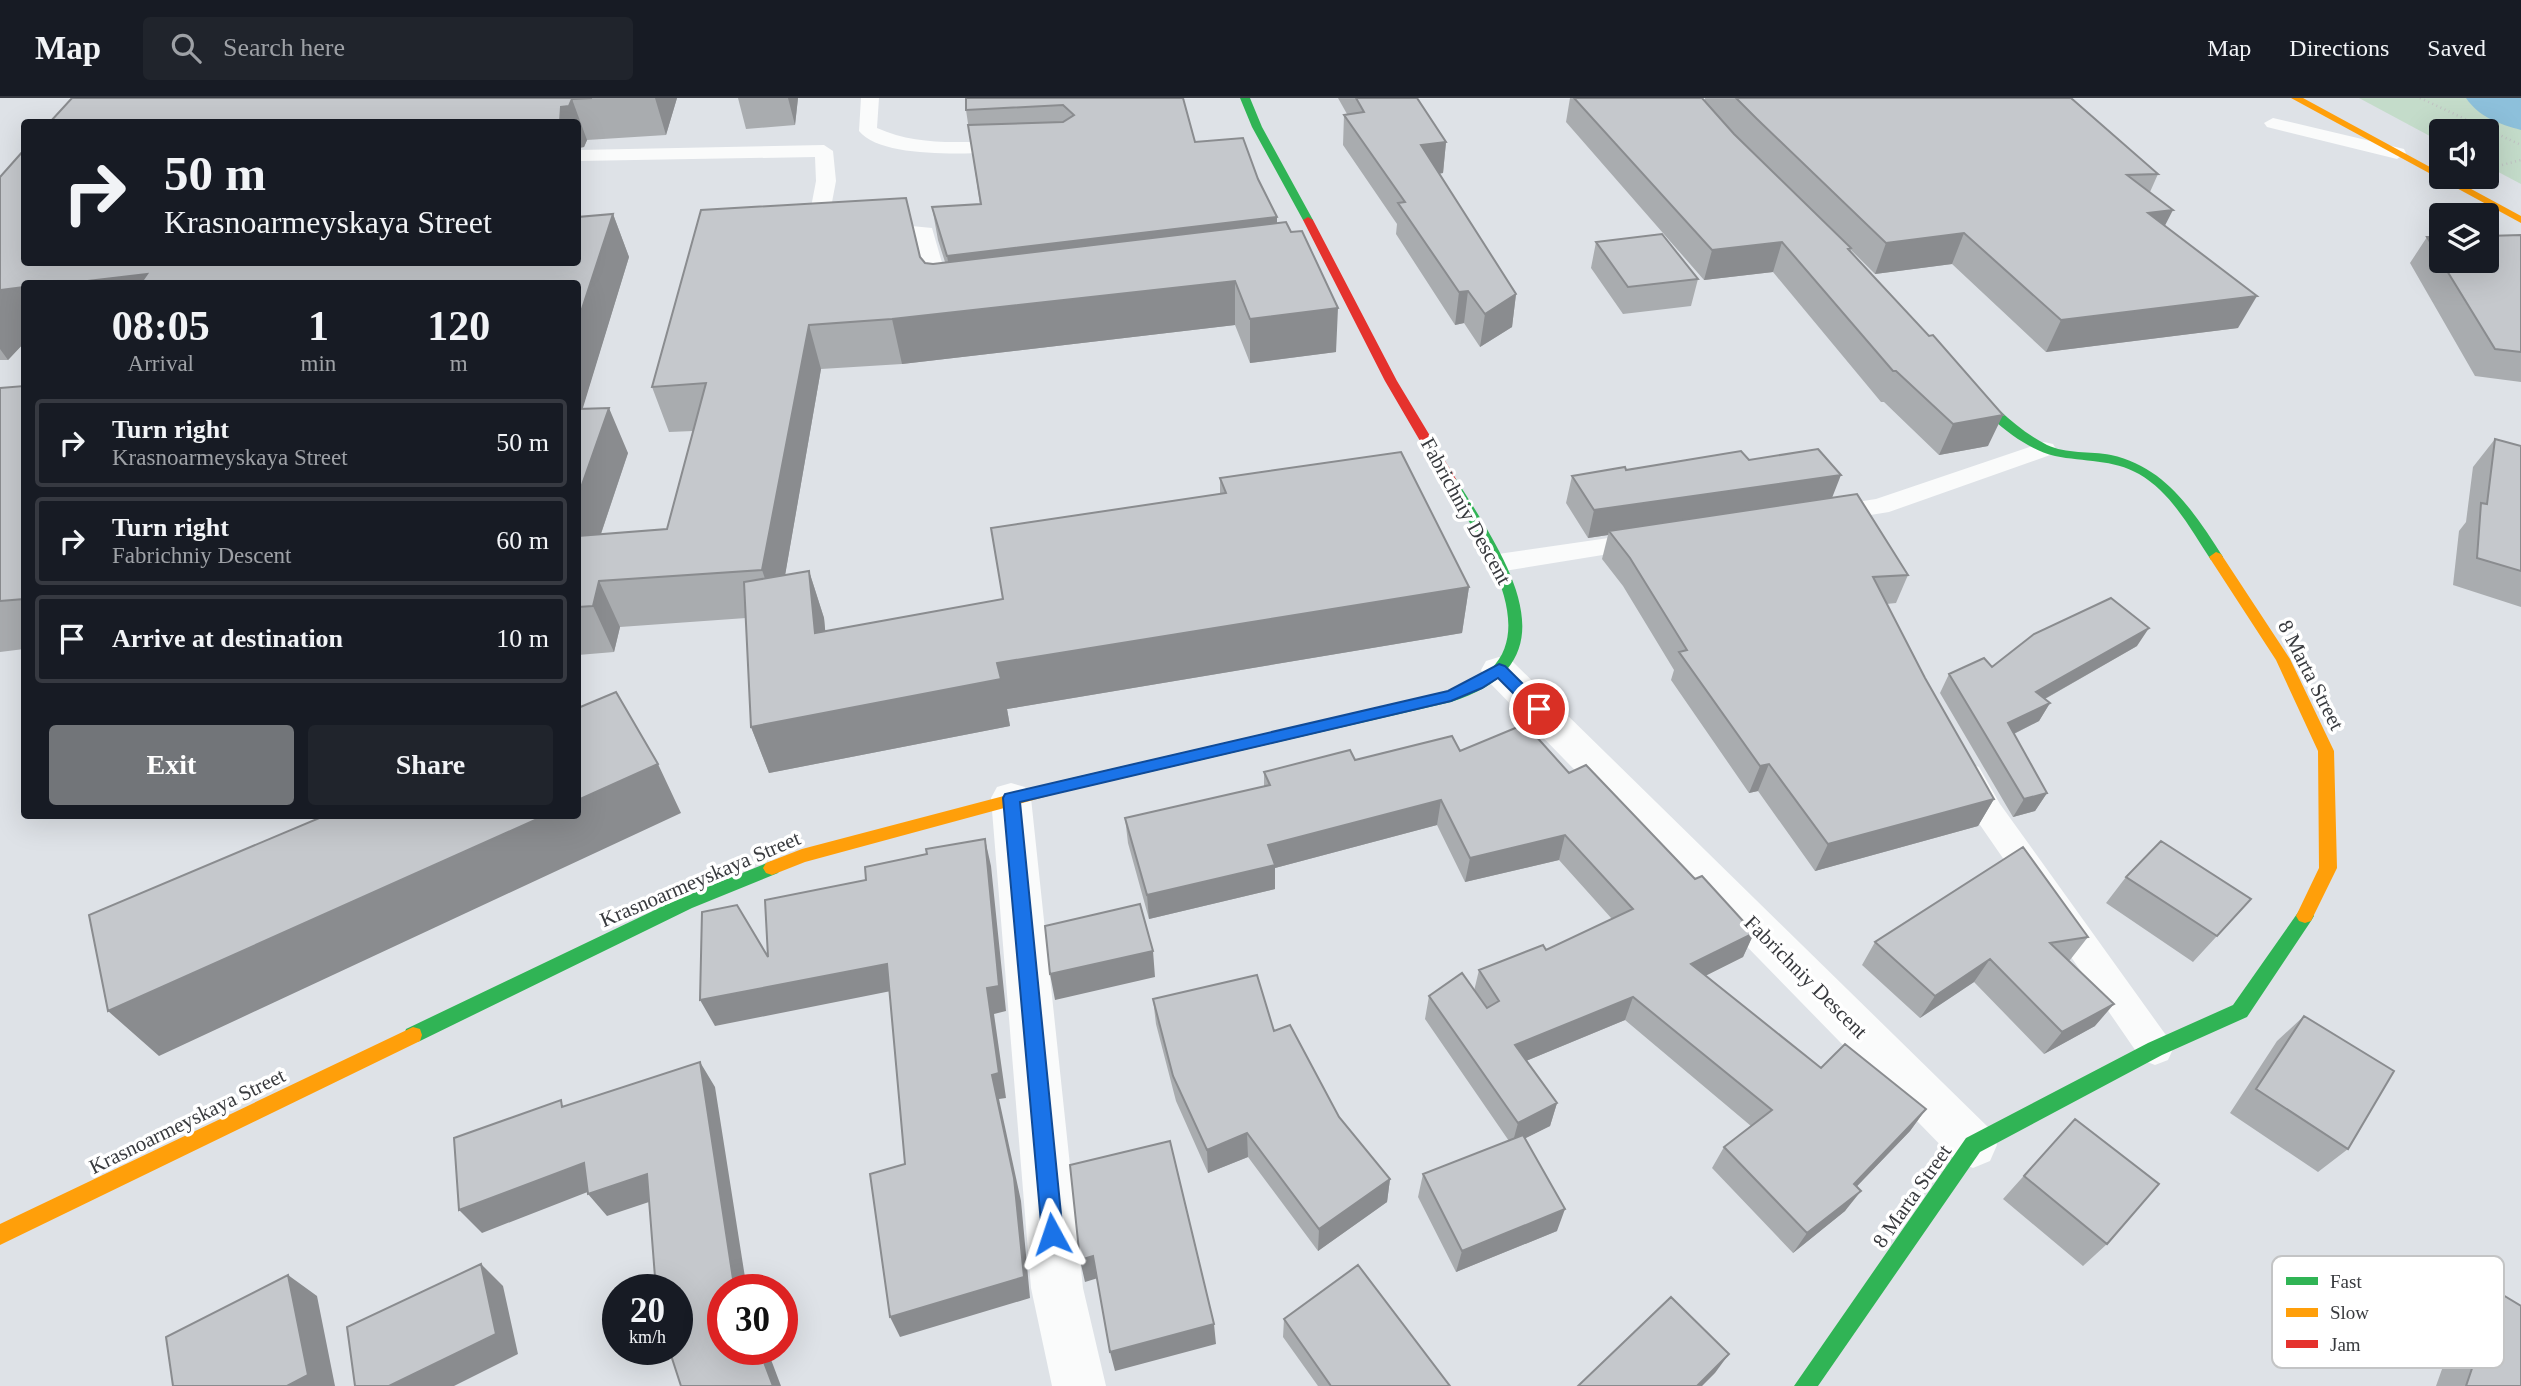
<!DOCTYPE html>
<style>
:root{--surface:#171b24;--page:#20242c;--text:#f1f3f6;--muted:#9ea1a6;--line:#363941;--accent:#727579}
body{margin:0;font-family:"Times New Roman",serif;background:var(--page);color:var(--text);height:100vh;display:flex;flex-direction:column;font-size:26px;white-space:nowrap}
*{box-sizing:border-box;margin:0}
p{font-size:23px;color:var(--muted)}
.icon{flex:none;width:38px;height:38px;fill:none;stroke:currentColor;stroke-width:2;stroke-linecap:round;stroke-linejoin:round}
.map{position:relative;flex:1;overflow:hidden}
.side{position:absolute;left:21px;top:182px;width:560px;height:539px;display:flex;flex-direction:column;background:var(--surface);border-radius:7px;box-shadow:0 7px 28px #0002}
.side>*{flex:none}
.guide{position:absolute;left:21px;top:21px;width:560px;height:147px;border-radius:7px;box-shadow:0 7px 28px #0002;background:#171b24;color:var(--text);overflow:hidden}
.controls{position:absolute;left:2429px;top:21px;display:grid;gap:14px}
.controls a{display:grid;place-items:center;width:70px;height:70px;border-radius:7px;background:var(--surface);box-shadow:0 7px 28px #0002;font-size:35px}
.speed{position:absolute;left:602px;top:1176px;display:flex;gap:14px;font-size:35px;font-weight:700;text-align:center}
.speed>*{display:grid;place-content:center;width:91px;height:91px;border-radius:50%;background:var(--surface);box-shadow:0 7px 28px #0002;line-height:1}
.speed small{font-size:18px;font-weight:400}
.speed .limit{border:10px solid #d22;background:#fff;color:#111}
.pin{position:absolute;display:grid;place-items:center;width:60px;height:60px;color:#fff;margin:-30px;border:4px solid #fff;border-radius:50%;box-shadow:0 2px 7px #0007}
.me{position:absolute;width:77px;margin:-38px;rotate:355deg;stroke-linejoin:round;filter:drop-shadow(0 0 5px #0008)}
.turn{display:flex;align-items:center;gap:24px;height:147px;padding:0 28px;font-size:32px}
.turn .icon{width:91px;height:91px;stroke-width:2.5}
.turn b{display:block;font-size:49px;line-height:60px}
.eta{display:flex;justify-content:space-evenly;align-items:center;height:119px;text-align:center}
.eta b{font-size:42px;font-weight:600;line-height:49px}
.primary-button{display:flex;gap:14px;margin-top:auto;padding:14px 28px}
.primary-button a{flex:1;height:80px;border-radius:7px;background:var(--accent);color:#fff;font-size:28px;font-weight:600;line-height:80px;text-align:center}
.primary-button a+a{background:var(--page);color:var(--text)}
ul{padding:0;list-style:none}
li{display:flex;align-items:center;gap:21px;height:88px;margin:0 14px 10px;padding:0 14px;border:4px solid var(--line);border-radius:7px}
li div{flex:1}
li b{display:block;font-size:26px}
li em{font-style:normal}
header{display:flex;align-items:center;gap:42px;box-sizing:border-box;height:98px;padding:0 35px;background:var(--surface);border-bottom:2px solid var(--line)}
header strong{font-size:33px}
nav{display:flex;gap:38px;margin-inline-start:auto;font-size:24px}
.search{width:490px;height:63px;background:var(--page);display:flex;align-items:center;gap:18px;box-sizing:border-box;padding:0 24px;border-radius:7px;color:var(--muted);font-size:26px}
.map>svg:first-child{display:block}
</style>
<header>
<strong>Map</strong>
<div class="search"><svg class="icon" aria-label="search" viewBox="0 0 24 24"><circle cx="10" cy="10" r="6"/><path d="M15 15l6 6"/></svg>Search here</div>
<nav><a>Map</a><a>Directions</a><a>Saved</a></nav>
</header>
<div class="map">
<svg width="2521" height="1288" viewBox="0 0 2521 1288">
<rect width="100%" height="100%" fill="#dee2e7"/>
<path fill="#c4dcca" d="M2359,0h162v86l-34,-18v-35h-46v11z"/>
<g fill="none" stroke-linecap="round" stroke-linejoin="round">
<path fill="#8dc0db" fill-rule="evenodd" d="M2466,0h55v32c-22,-6 -42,-13 -55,-32z"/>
<path stroke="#c0c2c3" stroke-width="2.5" stroke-dasharray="1 3.5" stroke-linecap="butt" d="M2420,0l101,47
M2502,67l19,-5"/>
<path fill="#fafbfb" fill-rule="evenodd" d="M861,0h18l-2,30c42,19 88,14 133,12l9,6 -9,6c-35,1 -128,8 -151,-21z
M2273,20l131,31 2,4 -9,6 -130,-32 -3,-4z
M824,47l9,6 3,30 -7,37 103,10 19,66 7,5 -3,5h-21l-3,-5 -15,-62 -105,-10 -3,-4 8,-42 -1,-24 -237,4v-11z
M2044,344l9,2 3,5 -3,5 -164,58 -62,10 -9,-2 -4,-6 4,-6 58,-9z
M1643,435l9,2 4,6 -4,6 -154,25 -9,-3 -4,-6 4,-6 9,-3z
M1968,665l11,4 21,37 168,234 5,11 -5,11 -13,5 -13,-5 -164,-238 -25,-47 4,-8z"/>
<path fill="#fafbfb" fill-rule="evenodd" d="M1499,559l13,4 478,468 7,16 -7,16 -17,7 -17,-7 -470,-482 -5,-9 5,-9z
M1011,685l14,4 6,11 52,490 23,98h-54l-21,-98 -40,-490 6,-11z"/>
<path fill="#30b455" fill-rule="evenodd" d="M1240,0h10l12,29 51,93 -1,2 -9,-2 -51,-93z
M1964,280l4,1c24,24 49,51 79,66 19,9 43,6 64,10 55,12 83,57 112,102l-2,3h-10c-20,-30 -39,-67 -72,-86 -26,-15 -55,-12 -84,-18 -37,-9 -74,-45 -97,-74z
M1449,377l7,4c45,73 126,183 -5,223l-383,89 -6,-2 -2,-4 2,-4 6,-2 380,-88c14,-6 31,-10 43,-22 50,-49 -21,-145 -49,-190z
M772,763l6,2 3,5 -3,5 -86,35 -272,133 -7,2 -7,-2 -2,-6 2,-6 274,-131z
M2305,811l6,2 3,5 -3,5 -64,96 -85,38 -182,97 -162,234h-24l172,-248 182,-95 85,-38 66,-94z"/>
<path fill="#ff9f0a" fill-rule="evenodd" d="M2291,0h12l138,75v4h8l72,39v7z
M2216,454l5,2 69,105 44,92 3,117 -26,53 -6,2 -6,-2 -3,-5 23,-48 -1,-117 -42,-91 -67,-103z
M1068,681l6,2 2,4 -2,4 -269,73 -33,13 -6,-2 -3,-5 3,-5 36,-14z
M413,929l7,2 2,6 -2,6 -420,204v-21z"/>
<path fill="#e5322d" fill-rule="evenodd" d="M1308,119l5,3 84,161 59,98 -2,3h-10l-59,-101 -82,-161z"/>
</g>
<path fill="#a9acaf" d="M72,0h605l-11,37 -79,5 -3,7 -6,1v-26z
M738,0h60l-3,27 -49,4z
M1183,0l12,44 63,37 19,38v6l59,129 -86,11 -15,-38 -333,39 -81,5 -36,206 24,-4 15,47 1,13 178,-32 217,-105v-16l249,109 -7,46 -455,76 3,17 -241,47 -18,-46 -5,-109 -126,9 -6,25 -36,3v-371h-554v59l-16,17h-8v-183l24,85 589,-48 16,43 -47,152 46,44 -27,81 66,-5 26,-98 -24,1 -17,-45 268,-130 5,6 8,1 12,-2 -7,-22 -6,-33 48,-3 -14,-94z
M1338,0h79l29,44 -3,31 -4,1 77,120 -4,33 -32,20 -16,-24 -9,2 -59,-91 1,-10 -54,-79 1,-30 3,-1z
M1570,0h132l3,3v-3h366l87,76 -8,18 15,34 73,102 -192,24 -94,-88 -77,10 -24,-24 -1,1 138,195 -49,9 -55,-53h-3l-108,-130 -69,8 -138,-158z
M2521,137v147l-46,-6 -65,-113 17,-26z
M1596,144l102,37 -7,27 -68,8 -32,-46z
M24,288v263l-24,3v-264z
M2495,341l26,7v161l-68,-22 6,-54 7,-9 7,-55z
M1749,362l83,38 76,77 -12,28 -10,1 39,74 69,121 -16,27 -163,45 -57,-80 -9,2 -78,-113 3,-10 -51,-84 -21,-27 6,-24 -20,3 -22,-35 6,-27 54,-6z
M2137,548l-92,53 5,4 -11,18 -25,13 33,59 -12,18 -22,6 -73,-124 9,-19z
M1460,653l109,22 126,106 59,54 -11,24 -38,19 116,92 105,41 -16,22 -53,55 -12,25 -52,42 -81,-85 12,-21 27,-21 -126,-106 -99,41 31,42 -7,23 -25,12 32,93 -101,41 -38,-75 5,-23 86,-33 -84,-122 4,-23 45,-5 5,-21 67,-20 66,-31 -53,-59 -94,22 -28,-57 -162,43v21l-126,30 -21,-76 -3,-25 139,-31v-15l91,-12z
M2126,779l125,22 -58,63 -87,-59z
M2088,839l-18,23 -2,1 27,65 -51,28 -70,-72 -54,36 -58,-53 13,-23z
M1153,901l121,32 65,86 51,62 -3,23 -69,49 -70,-94 -40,16 -32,-72 -20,-77z
M2304,918l44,133 -30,23 -88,-59 47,-72z
M2075,1021l32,125 -24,22 -80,-67z
M2498,1194l23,94h-85l26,-73z
M1284,1221l166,67h-132l-35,-49z"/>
<path fill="#8a8c8f" d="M655,0h22l-11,37z
M788,0h10l-3,27z
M572,1l15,41 -3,7 -6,1v-26h-18l1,-15z
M1446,44l-3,31 -25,3 3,-31z
M2173,112l-16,31 -9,-28z
M613,116l16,43 -51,167v-103z
M1277,119v32l-324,40 -6,-33z
M1964,135l-12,31 -77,10 11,-31z
M1782,144l-9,30 -69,8 8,-30z
M147,176l6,10h-91z
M1235,183v44l-333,39 -10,-45z
M24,189v56l-16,17 -8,-11v-58l1,-1z
M1468,193l-4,32 -9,2 4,-33z
M1516,196l-4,33 -32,20 5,-33z
M2257,198l-19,32 -192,24 15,-32z
M1338,210l-2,44 -86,11v-44z
M809,227l12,44 -43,247 -16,-46z
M609,310l19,45 -44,131 -6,-14v-74z
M2003,317l-15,31 -49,9 14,-31z
M1841,377l-11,28 -221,28 -1,4 -20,3 6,-28z
M809,473l15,47 6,61 -15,-46z
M599,483l21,46 -6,25 -21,-46z
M1469,489l-7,46 -455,76 3,17 -241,47 -18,-46 246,-64z
M2149,530l-12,18 -112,64 11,-18z
M2050,605l-11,18 -42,21 11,-19z
M658,666l23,49 -522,243 -51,-45 436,-195h34v-16z
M1769,666l-11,27 -9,2 11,-27z
M2047,695l-12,18 -22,6 11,-18z
M1994,701l-16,27 -163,45 13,-27z
M1441,702l-4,25 -162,43v21l-126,30 -2,-24 121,-50z
M1565,737l-6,25 -94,22 5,-24z
M985,741l6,27 15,145 -12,3 12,84 -7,1 22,102 9,97 -130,39 -10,-20 102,-242 -5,-87z
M1754,835l-11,24 -62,31 10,-24z
M1153,853l2,26 -100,23 -5,-26z
M1990,861l-16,23 -54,36 15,-22z
M887,866l9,26 -181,36 -15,-26z
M1633,899l-8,23 -116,48 6,-23z
M2114,906l-19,22 -51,28 18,-22z
M700,964l15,25 32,203h-10l-4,-11z
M1557,1005l-7,23 -38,19 6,-22z
M1926,1011l-16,22 -71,74 15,-21z
M1247,1035l1,24 -40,16 -1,-23z
M584,1065l19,23 -121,47 -23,-23z
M647,1076l17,23 -57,19 -19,-22z
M1390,1081l-3,23 -69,49 1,-22z
M1861,1093l-16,20 -52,42 14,-20z
M1565,1111l-8,22 -101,41 6,-21z
M1093,1158l5,22 -13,4 -5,-22z
M481,1166l22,22 15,68 -64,32h-65z
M288,1177l29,21 18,90h-48z
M1214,1226l2,20 -101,27 -5,-19z
M759,1251h8l14,37h-8z
M1729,1256l-14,19 -13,13h-5z"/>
<path fill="#c5c8cc" stroke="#8a8c8f" stroke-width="2" d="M72,0h520l-20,1 -3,7 -8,1 -1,15h-510z
M966,0h217l12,44 48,-4 15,41 19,38 -330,39 -15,-49 49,-3 -13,-79 95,-3 11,-7 -11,-10 -97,5z
M1356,0h61l29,44 -25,3 95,149 -31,20 -17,-23 -9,1 -61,-89 7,-1 -61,-87 20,-3z
M1574,0h128l32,36 117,114 -3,1 81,87 4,-1 70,80 -50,9 -57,-53h-3l-111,-129 -70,8z
M1736,0h335l87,76 -31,1 46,35 -25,3 109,83 -196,24 -97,-87 -78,10 -129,-124z
M24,52v112h554v-45l35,-3 -35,107v-37h-438l7,-10 -85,10h-38v3l-23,3 -1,1v-114z
M906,100l14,59 5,6 8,1 353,-42 5,10 11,-1 36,77 -88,11 -15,-38 -343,38 -83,6 -47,245 -163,11 -6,25 -15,1v-71l89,-7 39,-146 -54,4 49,-177z
M1662,136l36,45 -70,8 -32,-45z
M2521,137v117l-26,-3 -54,-88h46v-25z
M2427,139h14v23z
M24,288v213l-24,2v-213z
M609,310l-31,88v-87z
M2495,341l26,7v125l-44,-13 4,-55 6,1z
M1818,351l23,26 -247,35 -22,-34 53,-9 1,3 115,-19 8,9z
M1401,354l68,135 -472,76 4,16 -250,48 -7,-145 65,-11 6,62 188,-34 -12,-71 235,-35 -6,-15z
M1857,396l51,81 -35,2 52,101 69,121 -166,45 -59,-80 -9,2 -81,-114 8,-2 -57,-92 -21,-27z
M2111,500l38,30 -113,64 14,11 -42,20 39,70 -23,6 -75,-125 35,-16 8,9 42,-33z
M616,594l42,72 -80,36v-92z
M1525,626l44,49 17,-8 109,114 7,-3 52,57 -63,31 130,104 24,-24 81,65 -72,75 7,7 -54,42 -83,-86 48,-37 -139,-113 -118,48 42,58 -39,20 -89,-127 33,-23 25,35 12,-7 -20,-31 64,-25 3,5 87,-41 -68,-74 -95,23 -29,-58 -173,45 7,20 -128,30 -22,-77 145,-33 -6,-13 86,-22 5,10 97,-24 8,15z
M324,718h220l-436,195 -19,-96z
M985,741l14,147 -12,2 12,85 -7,2 22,103 10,99 -134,40 -20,-143 35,-10 -18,-200 -187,36 2,-88 35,-7 31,52 -3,-57 101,-20 -1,-13 62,-13 -1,-5z
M2161,743l90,58 -34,37 -91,-59z
M2023,749l65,90 -38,6 64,61 -52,28 -72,-73 -55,37 -60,-54z
M1140,806l13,47 -103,23 -5,-48z
M1257,877l17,56 16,-6 49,92 51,62 -71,50 -72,-96 -40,17 -34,-74 -20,-77z
M2304,918l90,55 -46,78 -92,-60z
M700,964l33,217 4,11h-14v59h36l14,37h-92l-12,-37h8v-59h-21l-9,-116 -59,20 -4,-31 -125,47 -5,-72 107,-38 1,7z
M2075,1021l84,65 -52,60 -83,-68z
M1523,1037l42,74 -103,42 -39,-77z
M1170,1043l44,183 -104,28 -17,-96 -13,4 -10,-95z
M481,1166l15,70 -107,52h-34l-8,-59z
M1358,1167l92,121h-119l-47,-67z
M288,1177l20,100 -21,11h-114l-7,-49z
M2498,1194l23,14v80h-55z
M1671,1199l58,57 -32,32h-119z"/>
<path fill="#1a73e8" stroke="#114b97" stroke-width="2" d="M1499,566l6,2 39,39 3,4 -3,4h-11l-35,-35 -16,10 -31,13 -431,101 43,432 -3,7 -8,3 -7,-3 -3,-7 -39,-436 2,-4 443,-103z"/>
<g text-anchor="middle" stroke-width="7" stroke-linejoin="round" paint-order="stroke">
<g font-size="21" fill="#383a3e" stroke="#fff">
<text transform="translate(1466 413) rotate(61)" y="7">Fabrichniy Descent</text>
<text transform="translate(2311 577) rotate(63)" y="7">8 Marta Street</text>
<text transform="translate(700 781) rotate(-23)" y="7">Krasnoarmeyskaya Street</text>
<text transform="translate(1806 879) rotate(45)" y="7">Fabrichniy Descent</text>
<text transform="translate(187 1023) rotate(-26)" y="7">Krasnoarmeyskaya Street</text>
<text transform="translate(1912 1098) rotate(-55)" y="7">8 Marta Street</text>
</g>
</g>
<rect x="2272" y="1158" width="232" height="112" rx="10" fill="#fff" stroke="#c3c4c5" stroke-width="2"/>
<rect x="2286" y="1179" width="32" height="8" fill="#30b455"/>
<rect x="2286" y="1210" width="32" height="9" fill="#ff9f0a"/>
<rect x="2286" y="1242" width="32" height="8" fill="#e5322d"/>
<g font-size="19" fill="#383a3e">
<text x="2330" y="1190">Fast</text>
<text x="2330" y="1221">Slow</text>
<text x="2330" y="1253">Jam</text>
</g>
</svg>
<div class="controls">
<a><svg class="icon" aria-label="sound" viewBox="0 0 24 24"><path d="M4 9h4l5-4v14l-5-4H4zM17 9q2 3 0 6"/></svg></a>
<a><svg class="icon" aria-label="layers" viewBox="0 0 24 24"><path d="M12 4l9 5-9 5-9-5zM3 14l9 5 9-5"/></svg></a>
</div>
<div class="speed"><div>20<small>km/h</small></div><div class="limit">30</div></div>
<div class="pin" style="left:1539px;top:611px;background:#d93025"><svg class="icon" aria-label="arrive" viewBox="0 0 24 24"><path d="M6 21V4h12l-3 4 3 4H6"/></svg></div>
<svg class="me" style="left:1052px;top:1136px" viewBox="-20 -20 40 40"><path d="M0-17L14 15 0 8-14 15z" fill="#1a73e8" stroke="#fff" stroke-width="4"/></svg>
<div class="guide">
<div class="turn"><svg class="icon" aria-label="right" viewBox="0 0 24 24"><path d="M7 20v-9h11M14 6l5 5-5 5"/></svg><div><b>50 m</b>Krasnoarmeyskaya Street</div></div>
</div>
<section class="side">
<div class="eta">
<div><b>08:05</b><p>Arrival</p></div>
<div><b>1</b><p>min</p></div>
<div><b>120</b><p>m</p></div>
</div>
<ul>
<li><svg class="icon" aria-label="right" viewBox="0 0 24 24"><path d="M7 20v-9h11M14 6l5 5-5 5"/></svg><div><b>Turn right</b><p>Krasnoarmeyskaya Street</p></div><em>50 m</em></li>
<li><svg class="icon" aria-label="right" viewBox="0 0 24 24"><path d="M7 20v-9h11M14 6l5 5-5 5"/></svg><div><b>Turn right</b><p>Fabrichniy Descent</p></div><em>60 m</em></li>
<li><svg class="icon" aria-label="arrive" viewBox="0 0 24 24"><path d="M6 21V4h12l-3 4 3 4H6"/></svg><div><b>Arrive at destination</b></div><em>10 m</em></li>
</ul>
<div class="primary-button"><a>Exit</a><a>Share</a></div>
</section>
</div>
